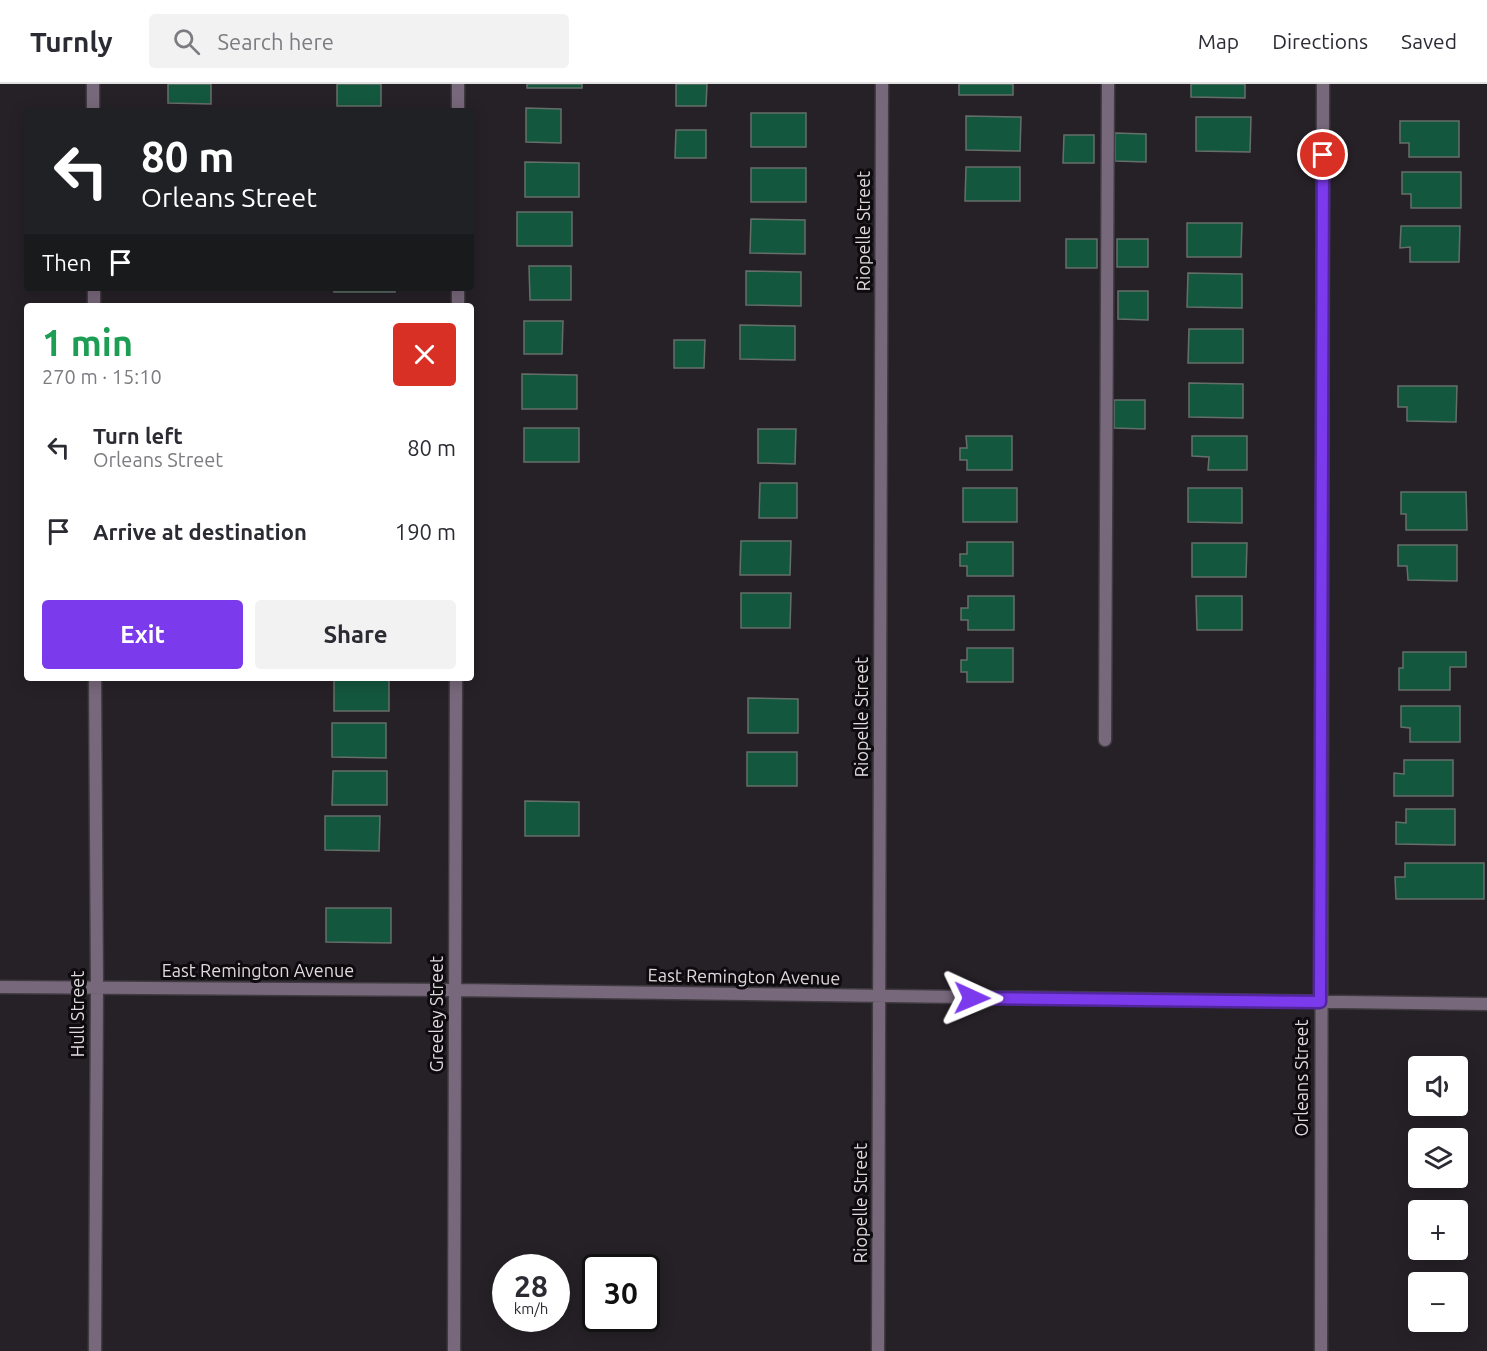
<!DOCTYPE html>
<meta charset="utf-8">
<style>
:root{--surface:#fff;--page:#f2f2f3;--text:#2b2b33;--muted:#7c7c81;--line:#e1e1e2;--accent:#7c3aed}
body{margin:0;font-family:Ubuntu,sans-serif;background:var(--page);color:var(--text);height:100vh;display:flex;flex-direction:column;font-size:22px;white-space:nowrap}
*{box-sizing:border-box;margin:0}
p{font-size:20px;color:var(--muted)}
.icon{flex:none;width:33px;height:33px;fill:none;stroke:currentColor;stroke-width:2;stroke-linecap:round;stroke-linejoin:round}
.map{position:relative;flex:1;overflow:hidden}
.side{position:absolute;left:24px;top:219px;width:450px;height:378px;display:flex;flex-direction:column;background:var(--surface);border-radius:6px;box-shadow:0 3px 15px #0003}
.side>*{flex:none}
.banner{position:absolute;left:24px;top:24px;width:450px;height:183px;border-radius:6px;box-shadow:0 3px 15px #0003;background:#202124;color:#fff;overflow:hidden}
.buttons{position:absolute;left:1408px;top:972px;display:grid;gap:12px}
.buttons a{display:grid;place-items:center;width:60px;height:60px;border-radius:6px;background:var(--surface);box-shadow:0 3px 15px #0003;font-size:30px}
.speed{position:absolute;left:492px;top:1170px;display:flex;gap:12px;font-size:30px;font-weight:700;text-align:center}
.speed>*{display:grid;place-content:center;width:78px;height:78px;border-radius:50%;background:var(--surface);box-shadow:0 3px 15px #0003;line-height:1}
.speed small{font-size:15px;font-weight:400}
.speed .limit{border:3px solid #111;border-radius:9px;background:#fff;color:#111}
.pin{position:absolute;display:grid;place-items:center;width:51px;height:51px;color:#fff;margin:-26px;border:3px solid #fff;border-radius:50%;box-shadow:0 2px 6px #0007}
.me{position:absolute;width:66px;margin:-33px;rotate:91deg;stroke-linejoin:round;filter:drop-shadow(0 0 4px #0008)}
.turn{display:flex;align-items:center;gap:21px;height:126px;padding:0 18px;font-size:27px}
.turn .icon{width:78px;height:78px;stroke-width:2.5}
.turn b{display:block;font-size:42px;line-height:51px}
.then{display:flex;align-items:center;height:57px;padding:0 18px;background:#0003;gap:12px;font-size:22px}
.round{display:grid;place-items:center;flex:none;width:63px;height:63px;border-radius:6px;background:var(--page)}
.overview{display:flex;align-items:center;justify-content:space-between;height:102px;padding:0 18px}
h1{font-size:36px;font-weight:700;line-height:45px;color:#1e9e55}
.button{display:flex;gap:12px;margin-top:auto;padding:12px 18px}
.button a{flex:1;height:69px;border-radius:6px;background:var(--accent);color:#fff;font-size:24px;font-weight:700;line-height:69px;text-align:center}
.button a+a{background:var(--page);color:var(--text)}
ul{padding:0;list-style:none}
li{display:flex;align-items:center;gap:18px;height:84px;padding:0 18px}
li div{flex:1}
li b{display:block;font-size:22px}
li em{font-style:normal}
header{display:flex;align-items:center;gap:36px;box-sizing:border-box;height:84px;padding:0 30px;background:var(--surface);border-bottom:2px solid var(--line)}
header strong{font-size:28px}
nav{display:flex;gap:33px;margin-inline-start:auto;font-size:21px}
.search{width:420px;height:54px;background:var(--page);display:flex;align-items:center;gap:15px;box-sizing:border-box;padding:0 21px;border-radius:6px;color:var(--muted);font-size:22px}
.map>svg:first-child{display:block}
</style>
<header>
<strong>Turnly</strong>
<div class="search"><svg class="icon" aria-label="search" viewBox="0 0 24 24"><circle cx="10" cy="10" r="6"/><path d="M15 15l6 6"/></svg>Search here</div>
<nav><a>Map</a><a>Directions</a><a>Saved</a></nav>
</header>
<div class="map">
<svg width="1487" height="1267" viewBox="0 0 1487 1267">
<rect width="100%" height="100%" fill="#262127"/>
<path fill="#14573f" stroke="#656f6a" stroke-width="1.5" d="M168,0h43v20l-43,-1z
M337,0h44v22h-44z
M527,0h55v4h-55z
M676,0h31l-1,22h-30z
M959,0h54v11h-54z
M1191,0h54v14l-54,-1z
M526,24l35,1v34l-35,-1z
M751,29h55v34h-55z
M966,32l55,1 -1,34 -54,-1z
M1196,33h55l-1,35 -54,-1z
M1400,37h59v36h-50v-14h-9z
M676,46h30v28h-31z
M1115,49l31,1v28l-31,-1z
M1064,51h30v28h-31z
M525,78l54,1v34h-54z
M966,83h54v34h-55z
M751,84h55v34h-55z
M1402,88h59v36h-50v-14h-9z
M517,128h55v34h-55z
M751,135l54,1v34l-55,-1z
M1187,139h55l-1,34h-54z
M1401,142h59l-1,36h-49v-15l-10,1z
M1066,155h31v29h-31z
M1117,155h31v28h-31z
M529,182h42v34h-41z
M746,187l55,1v34l-55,-1z
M1188,189l54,1v34l-55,-1z
M334,204h61v4h-61z
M1118,207h30v29l-30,-1z
M334,220l62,1v1h-62z
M524,237h39l-1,33h-38z
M740,241l55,1v34l-55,-1z
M1189,245h54v34h-55z
M674,256h31l-1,28h-30z
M522,290l55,1v34h-55z
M1189,299l54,1v34l-54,-1z
M1398,302h59l-1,36 -49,-1v-14h-9z
M1114,316h31v29l-31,-1z
M524,344h55v34h-55z
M758,345h38l-1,35 -37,-1z
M966,352h46v34h-45v-10h-7v-12h7z
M1192,352h55v34h-39l1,-13 -17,-1z
M760,399h37v35h-38z
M963,404h54v34h-54z
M1188,404h54v35l-54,-1z
M1401,408h65l1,38h-61v-16h-5z
M741,457h50l-1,34h-50z
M967,458h46v34h-46v-10h-7v-12h7z
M1192,459h55l-1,34h-54z
M1398,461h59v36l-49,-1 -1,-14h-9z
M741,509h50l-1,35h-49z
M968,512h46v34h-46v-10h-7v-12h7z
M1196,512h46v34h-45z
M967,564h46v34h-46v-10h-6v-12h6z
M1403,568h63v15h-16v23h-51v-22h4z
M334,594h55v33h-55z
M748,614l50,1v34h-50z
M1401,622h59v36h-50v-14l-9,-1z
M332,639h54v35l-54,-1z
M747,668h50v34h-50z
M1404,676h49v36h-59v-23l10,1z
M333,687h54v34h-55z
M525,717l54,1v34h-54z
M1406,725h49v36l-59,-1v-22l10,1z
M325,732h55l-1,35 -54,-1z
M1405,779h79v36h-88l-1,-22h10z
M326,824h65v35l-65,-1z"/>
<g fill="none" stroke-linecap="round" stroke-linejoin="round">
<g stroke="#403b41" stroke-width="15">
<path id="lane" d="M1105,656l3,-656"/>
</g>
<g stroke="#403b41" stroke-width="15">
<path id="street" d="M93,0v27
M458,27v-27
M94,204v18
M458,222v-18
M0,903l455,3 1032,14
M95,1267l2,-363 -2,-310
M454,1267l2,-673
M878,1267l4,-1267
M1321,1267l2,-1267"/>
</g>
<use href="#lane" stroke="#78687b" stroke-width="12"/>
<use href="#street" stroke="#78687b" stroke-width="12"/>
</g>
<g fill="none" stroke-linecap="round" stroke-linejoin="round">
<g stroke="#51269a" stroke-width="15">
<path id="route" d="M972,914l348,4 3,-847"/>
</g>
<use href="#route" stroke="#7c3aed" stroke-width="10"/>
</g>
<g text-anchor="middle" stroke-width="6" stroke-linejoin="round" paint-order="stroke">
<g font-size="18" fill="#dedade" stroke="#0e0b0e">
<text transform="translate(864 147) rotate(-90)" y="6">Riopelle Street</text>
<text transform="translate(862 633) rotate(-90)" y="6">Riopelle Street</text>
<text x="258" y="893">East Remington Avenue</text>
<text transform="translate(744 893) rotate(1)" y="6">East Remington Avenue</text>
<text transform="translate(78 930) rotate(-90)" y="6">Hull Street</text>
<text transform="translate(437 930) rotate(-90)" y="6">Greeley Street</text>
<text transform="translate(1302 994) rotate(-90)" y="6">Orleans Street</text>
<text transform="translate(861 1119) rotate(-90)" y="6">Riopelle Street</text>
</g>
</g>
</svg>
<div class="buttons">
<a><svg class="icon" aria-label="sound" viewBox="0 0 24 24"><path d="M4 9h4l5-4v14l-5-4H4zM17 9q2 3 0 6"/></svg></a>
<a><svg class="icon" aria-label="layers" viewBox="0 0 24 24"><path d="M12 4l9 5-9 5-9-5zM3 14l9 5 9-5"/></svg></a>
<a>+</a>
<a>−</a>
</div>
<div class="speed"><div>28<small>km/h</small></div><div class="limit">30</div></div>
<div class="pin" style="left:1323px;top:71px;background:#d93025"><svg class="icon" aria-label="arrive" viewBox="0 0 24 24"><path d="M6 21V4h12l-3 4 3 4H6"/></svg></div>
<svg class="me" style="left:972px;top:914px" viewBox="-20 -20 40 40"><path d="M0-17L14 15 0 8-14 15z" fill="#7c3aed" stroke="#fff" stroke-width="4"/></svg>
<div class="banner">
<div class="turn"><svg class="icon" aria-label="left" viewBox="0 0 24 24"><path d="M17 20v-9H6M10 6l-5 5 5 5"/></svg><div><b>80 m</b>Orleans Street</div></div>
<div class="then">Then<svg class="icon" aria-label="arrive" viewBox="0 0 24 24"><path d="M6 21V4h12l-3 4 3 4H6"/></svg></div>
</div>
<section class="side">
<div class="overview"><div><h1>1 min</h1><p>270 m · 15:10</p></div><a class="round" style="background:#d93025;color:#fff"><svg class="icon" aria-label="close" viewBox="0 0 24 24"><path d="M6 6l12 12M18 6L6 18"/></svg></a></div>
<ul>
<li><svg class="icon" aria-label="left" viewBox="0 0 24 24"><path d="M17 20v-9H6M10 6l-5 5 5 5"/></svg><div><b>Turn left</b><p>Orleans Street</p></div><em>80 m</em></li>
<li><svg class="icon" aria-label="arrive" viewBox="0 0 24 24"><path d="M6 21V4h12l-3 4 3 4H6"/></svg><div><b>Arrive at destination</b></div><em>190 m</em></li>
</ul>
<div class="button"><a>Exit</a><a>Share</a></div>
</section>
</div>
